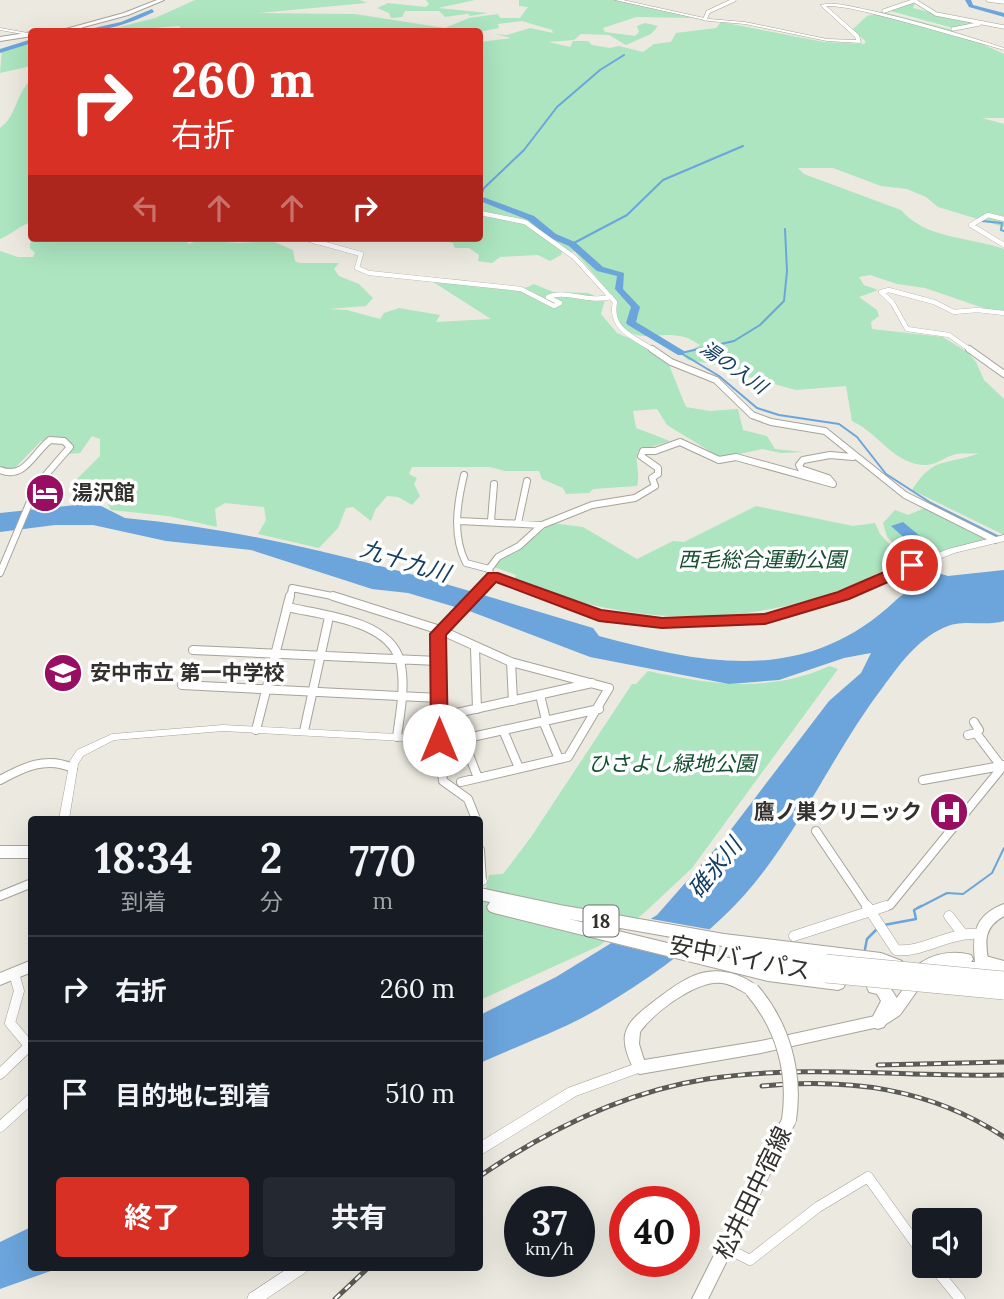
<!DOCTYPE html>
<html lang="ja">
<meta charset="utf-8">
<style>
:root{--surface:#171b24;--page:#242831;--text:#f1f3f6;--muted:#9ea1a6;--line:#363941;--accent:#d93025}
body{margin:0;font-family:Lora,"Noto Sans JP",serif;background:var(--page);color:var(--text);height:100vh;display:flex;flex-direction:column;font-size:26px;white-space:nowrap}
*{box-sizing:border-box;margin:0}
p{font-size:23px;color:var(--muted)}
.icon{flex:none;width:38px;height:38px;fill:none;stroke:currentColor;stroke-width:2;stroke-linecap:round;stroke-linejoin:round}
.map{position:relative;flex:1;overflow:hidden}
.panel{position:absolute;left:28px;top:816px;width:455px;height:455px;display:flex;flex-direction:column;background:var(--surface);border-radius:7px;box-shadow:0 7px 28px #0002}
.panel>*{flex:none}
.top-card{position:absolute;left:28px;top:28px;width:455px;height:214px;border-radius:7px;box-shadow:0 7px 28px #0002;background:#d93025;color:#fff;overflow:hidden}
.fabs{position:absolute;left:912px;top:1208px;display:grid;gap:14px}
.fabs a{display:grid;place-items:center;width:70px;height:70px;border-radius:7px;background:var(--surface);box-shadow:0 7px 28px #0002;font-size:35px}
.speed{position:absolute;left:504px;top:1186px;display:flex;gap:14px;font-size:35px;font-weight:700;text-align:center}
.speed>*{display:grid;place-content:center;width:91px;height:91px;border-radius:50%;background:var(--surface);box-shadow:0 7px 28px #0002;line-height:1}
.speed small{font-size:18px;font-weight:400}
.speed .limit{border:10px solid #d22;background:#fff;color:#111}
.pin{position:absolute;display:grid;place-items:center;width:60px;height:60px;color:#fff;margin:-30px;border:4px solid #fff;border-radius:50%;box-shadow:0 2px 7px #0007}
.me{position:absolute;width:77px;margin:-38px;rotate:0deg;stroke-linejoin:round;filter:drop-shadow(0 0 5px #0008)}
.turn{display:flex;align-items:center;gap:24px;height:147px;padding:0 28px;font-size:32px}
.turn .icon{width:91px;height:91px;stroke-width:2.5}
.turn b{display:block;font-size:49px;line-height:60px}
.lanes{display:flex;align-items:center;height:66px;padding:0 28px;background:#0003;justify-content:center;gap:35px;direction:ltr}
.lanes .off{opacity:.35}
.eta{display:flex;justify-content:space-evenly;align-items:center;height:119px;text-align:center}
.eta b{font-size:42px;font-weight:700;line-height:49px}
.cta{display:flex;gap:14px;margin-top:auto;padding:14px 28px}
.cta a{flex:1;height:80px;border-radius:7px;background:var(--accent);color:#fff;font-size:28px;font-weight:700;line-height:80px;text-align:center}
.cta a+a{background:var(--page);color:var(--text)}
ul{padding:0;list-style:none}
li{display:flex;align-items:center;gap:21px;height:105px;padding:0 28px;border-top:2px solid var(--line)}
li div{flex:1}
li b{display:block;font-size:26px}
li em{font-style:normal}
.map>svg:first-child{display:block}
</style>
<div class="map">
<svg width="1004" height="1299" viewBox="0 0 1004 1299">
<rect width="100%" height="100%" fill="#ece9e0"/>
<path fill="#ace5c0" d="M195,0h165l7,3 -108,10 96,1 90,14 24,-10 29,-4 2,4h20l8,-11 -9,-1v-6h95l78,18 -56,-1 -33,11 2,4 30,4 4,-4 -2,-6 8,-3 13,3 -7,8 -25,11 -17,-10 -28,-1 -7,6 -26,2 22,5 3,-6h15l4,4 18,3 9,-2 24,6 11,-8 17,-2 5,-9 40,-5 5,-6 103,20 40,2 2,-2 -13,-13 14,-13 16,-4 66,17 55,25v64h-22l22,6v103l-66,-20 -12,-10 -19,-8 -26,-3 -48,-18h-35l6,6 97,36c24,29 70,27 103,39v66l-79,-27 -28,-4 -27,-9 -11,2 5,8 14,5 -19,7 18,13 2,6 -8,6 1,7 71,8 24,15 9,10 8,18 20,19v136l-92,-45c22,-35 35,-24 67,-37 -7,1 -16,0 -22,1 -11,2 -20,11 -31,11 -32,0 -46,-31 -74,-44l-6,-35 -50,4 -55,-15 -28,-11 -25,-4 -6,-5 18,-10c-5,-3 -11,-7 -16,-8 -31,-8 -48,13 -71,-23l2,-15 -40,-47 -12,-1 -2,4 -11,6 -12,-6 -38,2 -8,6 -14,-2 1,-6 -10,-7h-14l-2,-5 -17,-4 44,-1v-196l31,-4 -16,-4 12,1 23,-7 23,5 -1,-3 -30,-9 -24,3 1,4 -20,4h-300l1,-6 -80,6 55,-14z
M426,0h49l-37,8 50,5 -18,3 -2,-2 5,-1 -28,4 -6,-6h-34l-3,6 -11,1 -2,-5 -12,-5 11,-5 38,4 3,-3z
M908,3h7l-2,5 61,15 -21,5 -66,-18z
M31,41v25l-31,7 2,-24z
M29,82l2,140c-12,4 -19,12 -31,17v-111c16,-11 15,-31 29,-46z
M31,229l1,9h151l6,6 10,-4 40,3 33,-2 21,9 2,11 4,2h40l-5,6 5,7 20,8 14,14 -7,8 -38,3 19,1 33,9 4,-6 15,-5 41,7 -4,7 55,-3 -58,-37 3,-4c11,1 23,1 34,3 22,5 42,15 64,3l19,8 35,1 17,7 -4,14 16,19 37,16 15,16 17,42 24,4 28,-2 5,21 24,6 8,13 28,3 -22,1 -19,-4 -41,9 -54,-33 -10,-16 -24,2 3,17 34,13 -32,10c-4,11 3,23 -1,35l-44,3 -4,4 -23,1 -3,-6 -21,-9 -3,-8h-34l-15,-4h-78l-3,7 8,4 -3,6 6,12 -8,9 -14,-8 -11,-1 -12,14 -4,11 -18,-14 -7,1 -8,20 -19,20 -61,-14 8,-14 -2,-13 -39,-4 -10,6 2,18 -49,-11 -57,-6 -11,-22 -23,-9 23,-23v-17l-8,-3 -12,17 -12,1 3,-11 -5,-4 -25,2 -26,27 -15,2v-219l18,6h15l2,-4 -5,-5z
M756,506l97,20 22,-3 5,11 25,27c-30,13 -58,28 -89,37 -105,31 -202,22 -302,-18l2,-5 -22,-8 3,-5 21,-11 33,-28 32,4 54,32 36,-18 11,1z
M927,507l60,32 -74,23 -26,-25 -4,-14 12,-13 13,5z
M830,666l8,3 -146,199 -49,46 -44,32 -119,54v-88l9,-37 14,-1 28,-37 101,-153h4l12,-13c64,14 121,22 182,-5z"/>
<path fill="#6ba5dc" d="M76,505l25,1 24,12c161,15 315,64 468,110l6,8c107,29 207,49 296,-35 10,-9 30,-20 36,-30l17,5 56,-6v51c-21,6 -41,-3 -61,7 -26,12 -44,37 -60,59 -55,72 -93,168 -160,230 -36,34 -80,66 -123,91 -37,22 -81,37 -120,55v-48l76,-38 101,-62 66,-75 106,-139 32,-28 10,-20 -27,5 -65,22 -50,4 -139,-27 -118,-45 -64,-19 -36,-4 -121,-39 -85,-9 -73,-16h-38l-55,7v-19z
M903,522l29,24 -13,5 -28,-25z
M31,1227l1,40h30l-62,22v-47z"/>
<path fill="#ece9e0" d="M646,918l67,12 -36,29 -70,-17z"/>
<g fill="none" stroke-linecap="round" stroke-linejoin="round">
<path stroke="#6ba5dc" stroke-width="2" d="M480,198l4,-10 40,-38 33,-43 43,-37 24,-15
M982,221l20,2 -1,7 3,1
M572,244l55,-29 36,-35 80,-34
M681,353l38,23 38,32 22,7 60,9 18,13 29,37 45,29 68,34
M681,353l53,-12 26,-16 24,-24 3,-30 -2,-42
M918,908l29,-15 16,1 29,-21 12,-25"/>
<path stroke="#6ba5dc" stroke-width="2.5" d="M884,925l32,-6 -2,-9 7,-4
M865,949l2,-10 9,-9"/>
<path fill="#6ba5dc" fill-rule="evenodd" d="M965,0h6l2,5 31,8v4l-35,-10z
M152,9l2,3c-26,12 -49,20 -78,20l45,-10z
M32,39v4l-32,10v-4z
M480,196l54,20 22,18 19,8 28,25 21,6 -1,16 17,18 -4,15 48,29v4h-6l-50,-30 -2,-2 5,-16 -16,-18 2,-13 -20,-5 -28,-25 -19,-8 -22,-18 -48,-19z"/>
<g stroke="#a7a39a" stroke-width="4.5">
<path id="minor-far4" d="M988,0l16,2
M915,1l21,13 68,13
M884,11l32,-11
M705,19l3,-7 26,-12
M953,29l26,-5"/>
</g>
<g stroke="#a7a39a" stroke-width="5">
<path id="minor-far3" d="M480,213l45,9 49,35 41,45c-6,28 19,35 40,49
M1004,219l-16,-4 -17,10 33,20
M303,238l58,16 -4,14 12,5 152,16 33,17 6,-3 -12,-6c17,-8 39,6 63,0
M972,351l-23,-16 -42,-6 -15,-27 -11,-10 8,-2 45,12 20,10 23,-2 27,3"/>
</g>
<g stroke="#a7a39a" stroke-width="8">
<path id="minor-far2" d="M652,349l19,13 45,18 36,35 19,7 54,9 80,64 90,45
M969,349l35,25
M0,470c25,10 33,-17 50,-30l14,1 6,6 -33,38 -37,88
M464,475c-7,29 -12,61 2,88l23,6 1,4
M459,521l83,4
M491,521l3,-37
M518,523l9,-42
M489,569l9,-12 21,-11 23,-21 50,-20 43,-7 20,-12 -3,-8 6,-4v-6l-17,-12 2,-5h12l25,-9 39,18 17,-3 97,27 -5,-6 -27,-9 -2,-4 4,-5 27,-5 23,2
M290,598l2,-10 50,10"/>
</g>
<g stroke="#a7a39a" stroke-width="10">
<path id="minor-far1" d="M333,596l107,34 71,32 98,26 -41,69 -107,25
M287,607c35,8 102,13 113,54 6,24 0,52 -3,76
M475,648l2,61
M193,650l245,11
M511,662l2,39
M182,685l257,13
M540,695l6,25
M439,717l153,-34
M543,721l16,38
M974,722l5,8 -3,3
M256,730l34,-134
M503,730l16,38
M304,731l25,-114
M968,735l8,-2 25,33
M463,739l15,39
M0,780c24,-13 46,-24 73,-12
M923,780l78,-14
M476,819l-8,-20 -25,-18 -4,-41 24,-1 136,-30
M816,831l52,77
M480,850l2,31
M0,896l32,-13
M880,908l10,-3 114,-140"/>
</g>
<g stroke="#a7a39a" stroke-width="11">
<path id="minor" d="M867,906l29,44c27,3 52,-18 83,-16
M949,916l13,17
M794,936l92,-30
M14,973l5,18 -9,32 22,26
M0,1074l29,-28
M0,1127l32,-29
M728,1249l22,11 68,-53 50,-30 56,78
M932,1265l28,34"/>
</g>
<g stroke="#a7a39a" stroke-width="1">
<path id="tertiary" d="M615,0h8l86,19 36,3 82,17 29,1 -1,-3 -35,-32c16,-4 36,3 53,6 44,10 88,23 131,37v2c-38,-11 -76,-22 -114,-32 -21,-5 -43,-12 -64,-12l33,29 2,8 -34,-2 -82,-17 -36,-3z
M78,26l4,1 -3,5h-5z
M0,28l28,5 2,1 -2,1 -28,-5z
M1004,535v6l-50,12 -125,51 -80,19 -87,3 -47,-5 -121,-42 -52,55 2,106 -2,2 -3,1 -216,-12 -109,9 -31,16 -5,8 -9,55h-10l11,-58 7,-11 35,-16 111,-9 211,11v-103l56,-59h6l120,41 46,5 87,-3 75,-17 124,-51z
M480,877l6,1 1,3 -1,3 -6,1z
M640,1062l4,1 2,4 -2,4 -68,25 -92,57 -4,2v-13l88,-54z
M290,1267h18l-2,5 -40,27h-19l2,-5z"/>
</g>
<g stroke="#a7a39a" stroke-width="2">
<path id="secondary" d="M157,0h7l-36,15 -63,17h-10l69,-19z
M32,32v4l-32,5v-4z
M1004,904v12c-23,13 -18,28 -15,51l-2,4 -5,2 -45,2 -5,-2 -1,-3 -9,7 2,3 -2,4 -22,31 -17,11 -122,27 -121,21 -5,-2c-5,-11 -12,-25 -10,-37 3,-15 17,-24 28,-33 27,-20 49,-39 84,-27 8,3 17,7 22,15l-2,4 -5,2c-10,-4 -19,-12 -30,-13 -24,-4 -68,29 -82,49l-1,12 5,16 117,-19 114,-25 15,-9 22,-30 -2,-3c12,-19 40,-25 61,-19l2,4 -2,3h4c-3,-29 0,-47 29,-58z
M32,960v12l-32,13v-12z
M789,1113l5,2 2,5 -2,5 -86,174h-16l92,-184z"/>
</g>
<g stroke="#a7a39a" stroke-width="2">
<path id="trunk" d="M0,846h32v12h-32z
M480,888l80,17 164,29 157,19 21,8 3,5 -3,5 -5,2 -16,-6 -49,-7 2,3 -3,5 -5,2 -7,-1 -1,5 25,4 3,5 -3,5 -5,2 -70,-9 -274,-68 -5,-2 -2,-4 3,-5 -10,-2zM569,919l165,29 1,6 -2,5z
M982,955l22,6v23l-8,-1 -19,-11 -3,-5 3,-10z
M875,980l13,4 10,16 -14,27 -6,2 -6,-2 -2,-5 11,-21 -4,-7 -8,-2 -2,-5 2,-5z"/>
</g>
<use href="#minor-far4" stroke="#fff" stroke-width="3.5"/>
<use href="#minor-far3" stroke="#fff" stroke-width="4.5"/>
<use href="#minor-far2" stroke="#fff" stroke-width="6"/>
<use href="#minor-far1" stroke="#fff" stroke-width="8"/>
<use href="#minor" stroke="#fff" stroke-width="10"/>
<use href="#tertiary" fill="#fff" fill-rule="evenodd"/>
<use href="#secondary" fill="#fff" fill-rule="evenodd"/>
<use href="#trunk" fill="#fff" fill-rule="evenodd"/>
<g stroke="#5b5a55" stroke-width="5">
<path id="rail" d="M878,1065l126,-3
M762,1086c87,-8 168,2 242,51
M480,1176c69,-47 144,-84 227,-97 98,-15 199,-2 297,-4
M335,1299l34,-32"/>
</g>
<use href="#rail" stroke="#fff" stroke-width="2.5" stroke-dasharray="7" stroke-linecap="butt"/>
<g stroke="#a7a39a" stroke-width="16" stroke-linecap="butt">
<path id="secondary-bridge" d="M752,990c31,36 44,83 37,130"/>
</g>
<g stroke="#a7a39a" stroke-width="18" stroke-linecap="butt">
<path id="trunk-bridge" d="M826,963l178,17
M826,974l178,17"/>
</g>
<use href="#secondary-bridge" stroke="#fff" stroke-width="14"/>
<use href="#trunk-bridge" stroke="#fff" stroke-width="17"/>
</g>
<path fill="#d93025" stroke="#8d1f18" stroke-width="2" d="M912,560l8,5 -2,4 -69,30 -84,25 -103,4 -63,-7 -103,-39 -50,53 2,105 -9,6 -8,-6 -1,-106 58,-61h10l103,37 61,8 103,-4 73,-22z"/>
<defs>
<g id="hotel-disc" transform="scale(2.0125)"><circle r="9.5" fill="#980e62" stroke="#fff"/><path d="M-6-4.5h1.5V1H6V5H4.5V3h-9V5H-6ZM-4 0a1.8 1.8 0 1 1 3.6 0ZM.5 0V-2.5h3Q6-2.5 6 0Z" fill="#fff"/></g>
<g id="school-disc" transform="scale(2.0125)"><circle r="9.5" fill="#980e62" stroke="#fff"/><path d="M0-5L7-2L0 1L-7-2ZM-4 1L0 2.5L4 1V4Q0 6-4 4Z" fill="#fff"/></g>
<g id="hospital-disc" transform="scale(2.0125)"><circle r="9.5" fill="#980e62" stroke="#fff"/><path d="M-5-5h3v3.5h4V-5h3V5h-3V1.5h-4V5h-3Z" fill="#fff"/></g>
</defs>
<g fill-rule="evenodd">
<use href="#hotel-disc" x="45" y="493"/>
<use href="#school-disc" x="63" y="673"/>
<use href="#hospital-disc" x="949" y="812"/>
</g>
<g text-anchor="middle" stroke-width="7" stroke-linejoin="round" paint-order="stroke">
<g font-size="19" font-style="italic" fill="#133e62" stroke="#fff">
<text transform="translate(734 367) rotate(35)" y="7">湯の入川</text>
</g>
<rect fill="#fff" stroke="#706f6c" stroke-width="2" x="583.5" y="905.5" width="35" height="31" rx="5"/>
<g font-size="19" font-weight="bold" fill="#32312d">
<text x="601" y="928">18</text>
</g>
<g font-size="21" font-weight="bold" fill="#32312d" stroke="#fff" text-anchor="start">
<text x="72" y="500">湯沢館</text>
<text x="90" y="680">安中市立 第一中学校</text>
<text x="922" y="819" text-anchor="end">鷹ノ巣クリニック</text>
</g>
<g font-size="21" font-style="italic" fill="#154e30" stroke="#fff">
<text x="762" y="567">西毛総合運動公園</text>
<text x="672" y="771">ひさよし緑地公園</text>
</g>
<g font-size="23" font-style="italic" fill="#133e62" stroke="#fff">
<text transform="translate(405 561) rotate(17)" y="8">九十九川</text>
<text transform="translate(715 868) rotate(-51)" y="8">碓氷川</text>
</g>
<g font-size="24" fill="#32312d" stroke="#fff">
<text transform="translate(740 958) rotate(11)" y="8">安中バイパス</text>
<text transform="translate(753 1193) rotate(-64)" y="8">松井田中宿線</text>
</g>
</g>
</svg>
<div class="fabs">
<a><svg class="icon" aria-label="sound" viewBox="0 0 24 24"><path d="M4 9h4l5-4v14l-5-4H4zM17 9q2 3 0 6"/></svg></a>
</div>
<div class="speed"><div>37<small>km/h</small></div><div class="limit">40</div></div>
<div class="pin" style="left:912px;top:565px;background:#d93025"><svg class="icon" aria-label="arrive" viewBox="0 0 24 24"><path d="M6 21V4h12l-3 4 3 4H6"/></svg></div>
<svg class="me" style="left:439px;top:740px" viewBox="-20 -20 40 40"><circle r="19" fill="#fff"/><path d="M0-13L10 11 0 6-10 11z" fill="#d93025"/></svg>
<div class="top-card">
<div class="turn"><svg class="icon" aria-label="right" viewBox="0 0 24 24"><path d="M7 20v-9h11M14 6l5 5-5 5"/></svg><div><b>260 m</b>右折</div></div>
<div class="lanes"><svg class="icon off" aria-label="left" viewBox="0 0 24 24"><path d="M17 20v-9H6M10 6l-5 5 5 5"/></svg><svg class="icon off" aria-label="ahead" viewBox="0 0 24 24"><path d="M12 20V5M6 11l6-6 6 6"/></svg><svg class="icon off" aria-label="ahead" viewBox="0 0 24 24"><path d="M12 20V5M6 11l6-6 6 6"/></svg><svg class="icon" aria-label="right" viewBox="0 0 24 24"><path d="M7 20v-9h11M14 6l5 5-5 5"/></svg></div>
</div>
<section class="panel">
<div class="eta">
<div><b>18:34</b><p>到着</p></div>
<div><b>2</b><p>分</p></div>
<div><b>770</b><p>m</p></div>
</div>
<ul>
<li><svg class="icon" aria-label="right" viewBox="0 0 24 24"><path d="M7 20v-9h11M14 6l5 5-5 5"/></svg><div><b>右折</b></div><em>260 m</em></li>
<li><svg class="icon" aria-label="arrive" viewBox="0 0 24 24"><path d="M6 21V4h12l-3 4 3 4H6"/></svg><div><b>目的地に到着</b></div><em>510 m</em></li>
</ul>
<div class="cta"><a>終了</a><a>共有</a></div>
</section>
</div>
